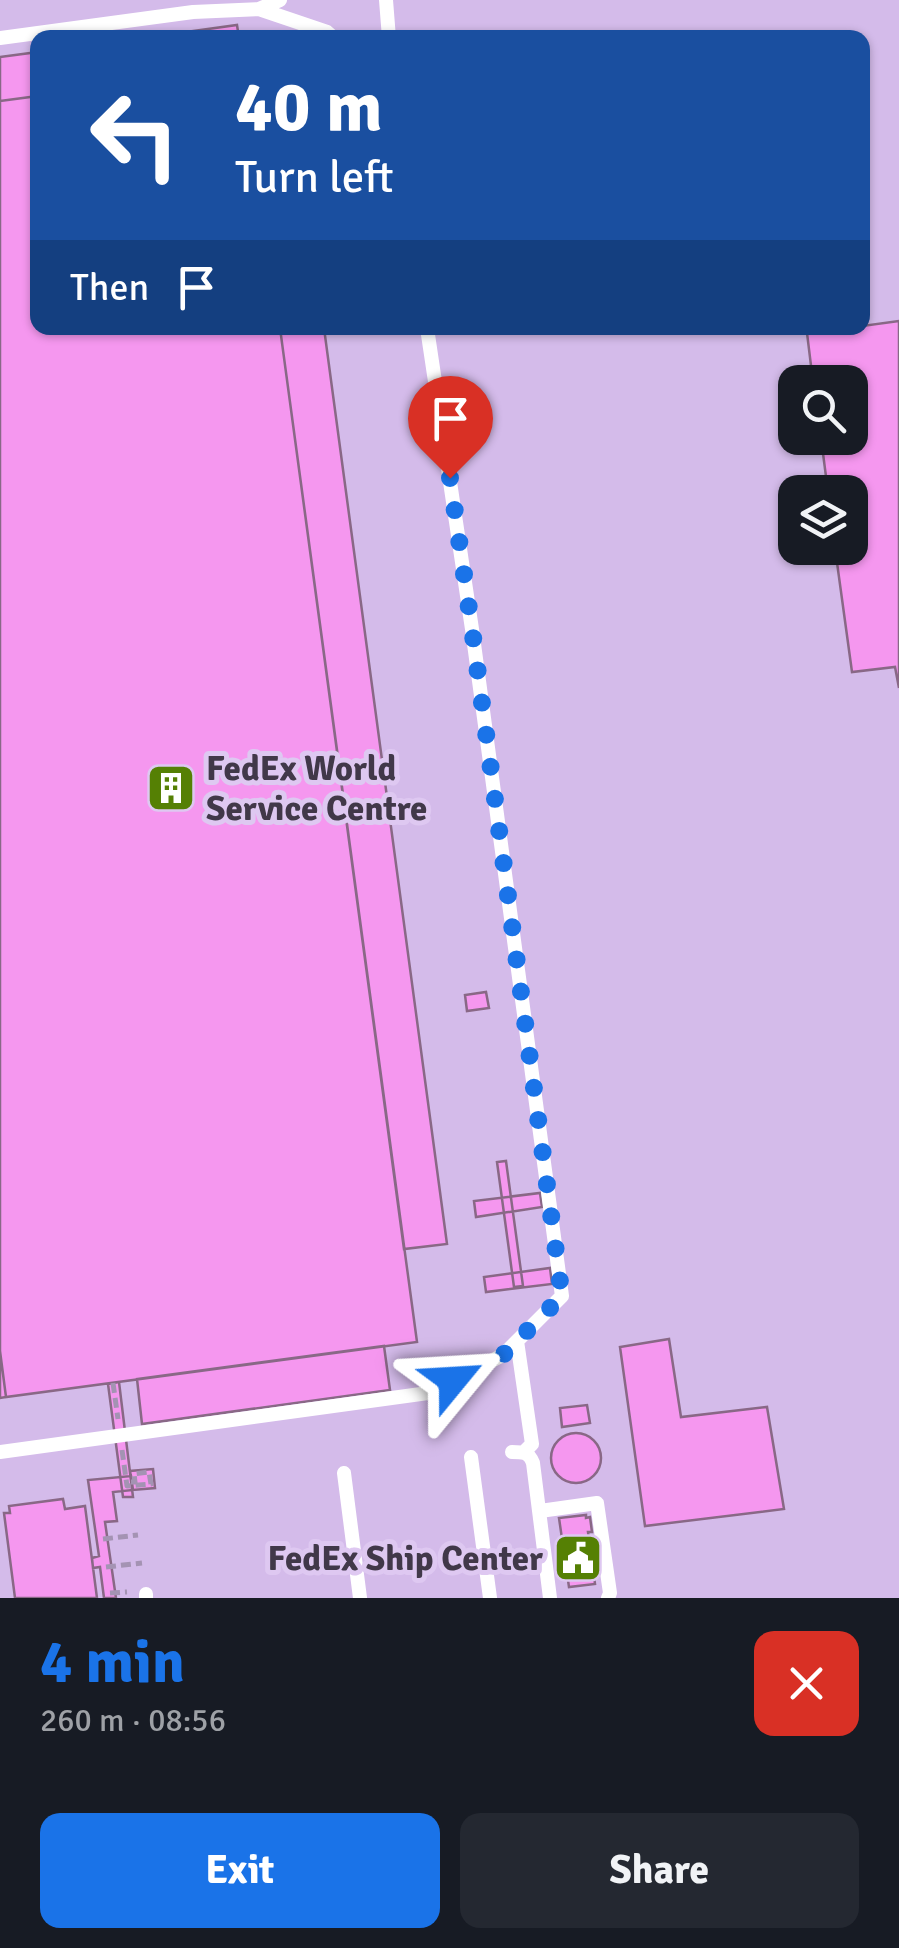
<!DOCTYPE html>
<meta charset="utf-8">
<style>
:root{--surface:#171b24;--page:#242831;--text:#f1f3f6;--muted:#9ea1a6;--accent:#1a73e8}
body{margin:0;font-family:Signika,sans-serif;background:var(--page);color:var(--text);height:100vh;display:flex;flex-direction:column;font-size:38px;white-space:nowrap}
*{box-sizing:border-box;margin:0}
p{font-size:32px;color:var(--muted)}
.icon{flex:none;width:55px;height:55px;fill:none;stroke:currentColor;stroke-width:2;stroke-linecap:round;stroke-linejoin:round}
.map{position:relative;height:1598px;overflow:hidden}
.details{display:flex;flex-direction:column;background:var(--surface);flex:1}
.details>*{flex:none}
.guide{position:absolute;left:30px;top:30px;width:840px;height:305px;border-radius:20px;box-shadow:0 2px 8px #0004;background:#1a4fa0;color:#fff;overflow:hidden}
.buttons{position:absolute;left:778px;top:365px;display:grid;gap:20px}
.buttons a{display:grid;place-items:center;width:90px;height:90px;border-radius:20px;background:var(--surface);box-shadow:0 2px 8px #0004;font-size:50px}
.pin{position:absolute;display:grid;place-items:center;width:85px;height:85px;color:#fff;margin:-102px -42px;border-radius:50% 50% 50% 0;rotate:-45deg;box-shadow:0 0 10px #0007}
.pin .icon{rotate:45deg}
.me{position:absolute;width:110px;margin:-55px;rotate:63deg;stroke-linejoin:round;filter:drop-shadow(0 0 8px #0008)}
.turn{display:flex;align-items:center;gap:35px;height:210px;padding:0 40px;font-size:45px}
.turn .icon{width:130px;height:130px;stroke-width:2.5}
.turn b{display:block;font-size:70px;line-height:85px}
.then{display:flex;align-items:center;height:95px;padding:0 40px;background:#0003;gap:20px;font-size:38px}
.round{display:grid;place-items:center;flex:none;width:105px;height:105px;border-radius:20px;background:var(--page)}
.headline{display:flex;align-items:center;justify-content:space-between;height:170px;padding:0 40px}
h1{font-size:60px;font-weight:800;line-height:75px;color:var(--accent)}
.action{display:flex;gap:20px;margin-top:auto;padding:20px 40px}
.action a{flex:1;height:115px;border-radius:20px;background:var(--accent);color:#fff;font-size:40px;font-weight:800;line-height:115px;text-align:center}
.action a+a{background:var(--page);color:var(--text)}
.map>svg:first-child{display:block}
</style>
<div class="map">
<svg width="899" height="1598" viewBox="0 0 899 1598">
<rect width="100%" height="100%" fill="#dec8f1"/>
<path fill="#d4bbea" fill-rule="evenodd" d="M0,0h899v1598h-899zM38,38h824v290h-824zM795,382h55v56h-55zM795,492h55v56h-55z"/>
<path fill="#f597ef" stroke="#896886" stroke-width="2.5" d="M237,25l2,13h-96z
M38,52v44l-38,5v-44z
M38,96v232h242l137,1014 -411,55 -6,-46v-1250z
M899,321v367l-4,-21 -43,5 -17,-124h15v-56h-22l-7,-54h29v-56h-37l-6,-49 55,-5v-2z
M280,328h44l123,916 -43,5z
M486,992l3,16 -22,3 -2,-16z
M506,1161l17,125 -9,1 -17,-125z
M540,1193l2,14 -66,10 -2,-16z
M550,1268l2,16 -66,8 -2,-15z
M669,1339l12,78 86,-10 17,102 -139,17 -25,-179z
M384,1346l6,44 -248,34 -5,-45z
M0,1351l6,46 -6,1z
M119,1382l14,115h-10l-15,-113z
M587,1405l3,18 -28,4 -2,-19z
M551 1458a25 25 0 1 1 50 0a25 25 0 1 1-50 0Z
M153,1469l2,19 -22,2 -3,-19z
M131,1476l2,14 -20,2 4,29 -12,1 11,76h-12l-4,-31 -7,1 -1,-10 7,-2 -11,-76z
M63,1499l2,10 20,-3 12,92h-82l-11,-85h6l-1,-7z
M586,1515v3l4,-1 2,15h-4l7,52 -26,3 -10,-69z"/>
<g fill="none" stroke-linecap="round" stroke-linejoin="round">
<path stroke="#a493b3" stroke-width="5" stroke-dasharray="10 5" stroke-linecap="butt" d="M113,1383l5,36
M122,1450l5,36 24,-2 -2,-12 -15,2 1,8h-4
M103,1539l35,-4
M106,1567l36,-4
M110,1593l17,-1"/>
<path stroke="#fff" stroke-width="14" d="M386,0l3,38
M259,9l21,-9
M0,38l193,-26 66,-3 68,23 7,6
M517,1341l15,103 -8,8
M0,1452l428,-59 75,-38 59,-59 -90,-667 -45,-301
M512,1452c11,0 17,0 21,11l17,135
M471,1457l19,141
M344,1473l16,125
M540,1511l57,-8 13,90 -2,5
M146,1594v4"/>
</g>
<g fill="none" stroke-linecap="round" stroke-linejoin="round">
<path stroke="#1a73e8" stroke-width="18" stroke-dasharray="0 32.4" d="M450,478l22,151 90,667 -59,59 -50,25"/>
</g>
<defs>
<g id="building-square" transform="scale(2.5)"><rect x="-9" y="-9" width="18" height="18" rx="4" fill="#558004" stroke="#dec8f1"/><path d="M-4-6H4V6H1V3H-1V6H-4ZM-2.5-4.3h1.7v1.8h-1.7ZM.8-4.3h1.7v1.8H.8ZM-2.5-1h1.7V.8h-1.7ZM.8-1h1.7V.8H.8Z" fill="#fff"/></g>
<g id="civic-square" transform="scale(2.5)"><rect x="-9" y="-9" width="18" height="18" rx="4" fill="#558004" stroke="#dec8f1"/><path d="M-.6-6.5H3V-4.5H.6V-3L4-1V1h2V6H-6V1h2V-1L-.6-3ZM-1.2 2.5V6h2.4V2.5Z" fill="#fff"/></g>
</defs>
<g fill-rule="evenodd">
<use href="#building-square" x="171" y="788"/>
<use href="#civic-square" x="578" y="1558"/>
</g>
<g text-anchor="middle" stroke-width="10" stroke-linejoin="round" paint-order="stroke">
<g font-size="35" font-weight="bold" fill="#413849" stroke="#dec8f1" text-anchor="start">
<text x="206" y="780">FedEx World<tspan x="206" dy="40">Service Centre</tspan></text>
<text x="543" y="1570" text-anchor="end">FedEx Ship Center</text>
</g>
</g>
</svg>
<div class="buttons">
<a><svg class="icon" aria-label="search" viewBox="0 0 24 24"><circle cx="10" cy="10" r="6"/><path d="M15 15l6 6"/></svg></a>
<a><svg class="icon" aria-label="layers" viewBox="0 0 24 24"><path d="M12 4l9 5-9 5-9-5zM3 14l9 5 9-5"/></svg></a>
</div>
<div class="pin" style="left:450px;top:478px;background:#d93025"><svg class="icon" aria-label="arrive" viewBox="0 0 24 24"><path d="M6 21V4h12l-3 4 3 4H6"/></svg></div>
<svg class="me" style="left:453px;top:1380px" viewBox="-20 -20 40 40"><path d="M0-17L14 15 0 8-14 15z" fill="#1a73e8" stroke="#fff" stroke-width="4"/></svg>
<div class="guide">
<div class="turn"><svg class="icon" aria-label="left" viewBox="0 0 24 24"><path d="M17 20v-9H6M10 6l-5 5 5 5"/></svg><div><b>40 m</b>Turn left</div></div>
<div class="then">Then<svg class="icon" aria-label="arrive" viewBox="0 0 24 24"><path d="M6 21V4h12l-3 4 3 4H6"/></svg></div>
</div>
</div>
<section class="details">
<div class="headline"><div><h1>4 min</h1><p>260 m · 08:56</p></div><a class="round" style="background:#d93025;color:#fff"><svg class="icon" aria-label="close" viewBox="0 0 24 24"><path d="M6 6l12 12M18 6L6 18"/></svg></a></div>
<div class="action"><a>Exit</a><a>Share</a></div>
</section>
